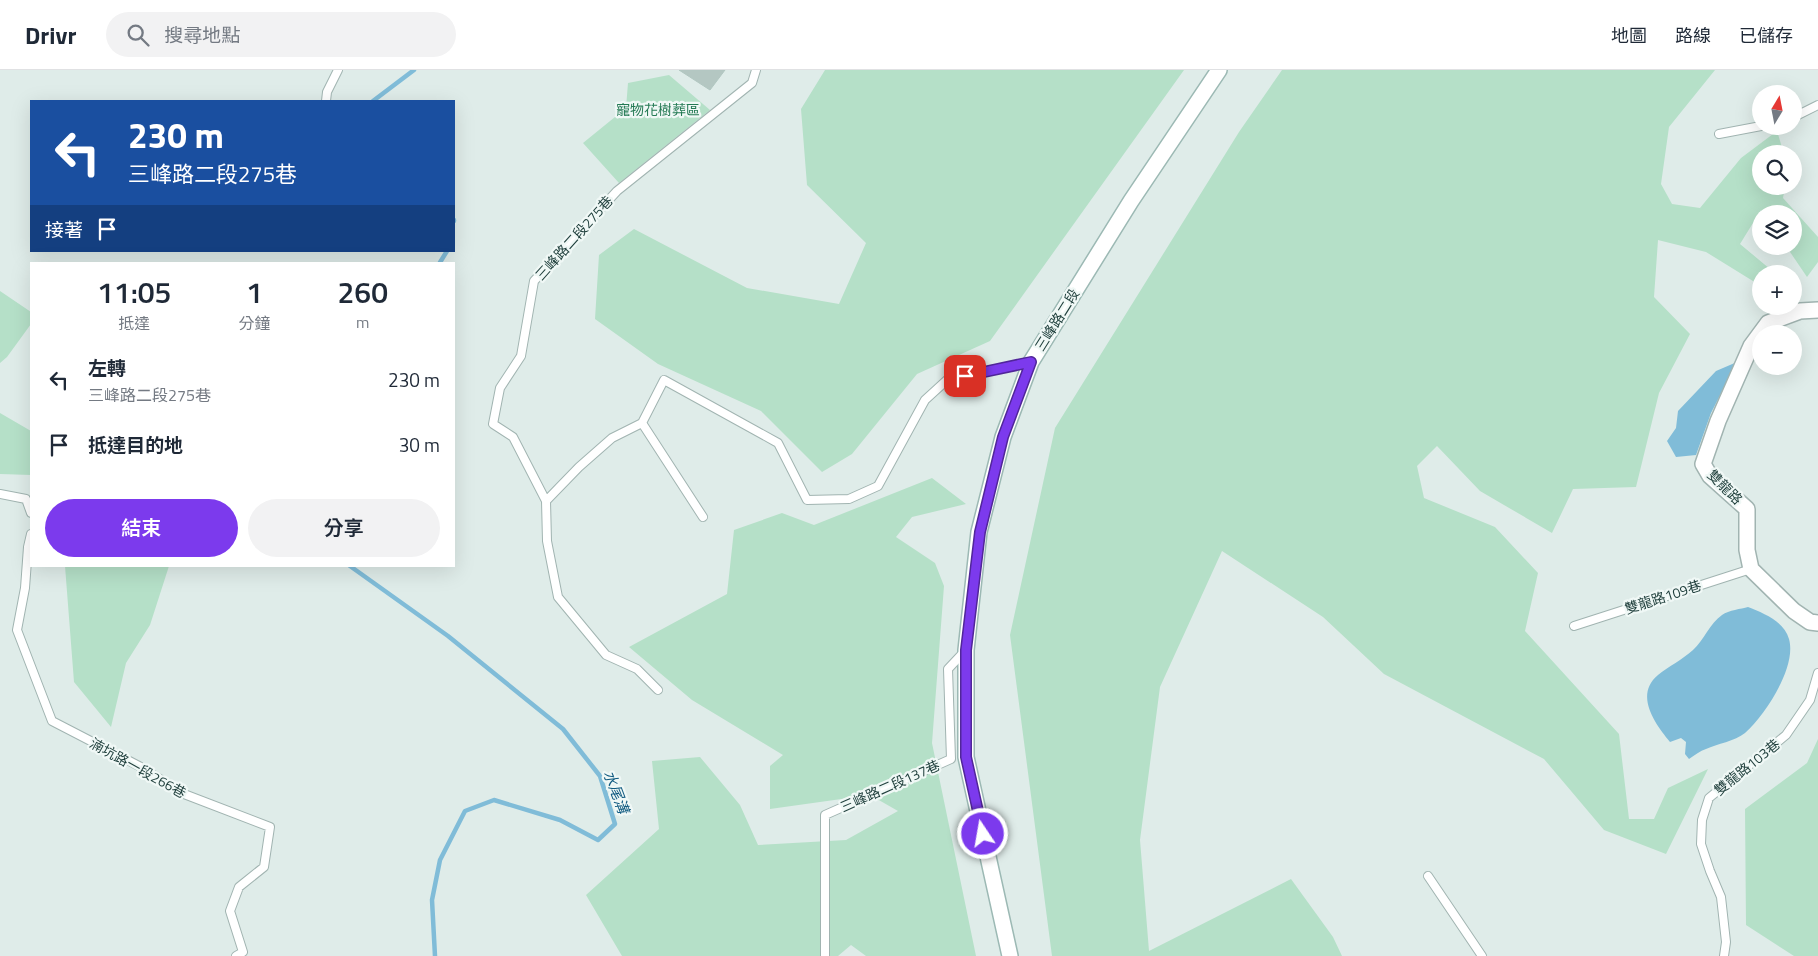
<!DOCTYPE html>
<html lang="zh-TW">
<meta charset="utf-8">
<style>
:root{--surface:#fff;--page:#f2f2f3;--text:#1f2937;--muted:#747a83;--line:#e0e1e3;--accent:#7c3aed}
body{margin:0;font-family:"Titillium Web","Noto Sans TC",sans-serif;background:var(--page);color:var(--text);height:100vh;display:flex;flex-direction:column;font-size:19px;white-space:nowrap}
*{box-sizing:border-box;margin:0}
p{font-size:16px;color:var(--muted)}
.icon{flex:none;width:28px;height:28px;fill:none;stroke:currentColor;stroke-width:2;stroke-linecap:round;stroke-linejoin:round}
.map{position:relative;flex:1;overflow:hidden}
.drawer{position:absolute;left:30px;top:192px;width:425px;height:305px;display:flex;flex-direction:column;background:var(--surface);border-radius:0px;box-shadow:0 5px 20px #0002}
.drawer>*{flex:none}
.hud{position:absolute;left:30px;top:30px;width:425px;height:152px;border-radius:0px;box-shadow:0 5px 20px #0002;background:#1a4fa0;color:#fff;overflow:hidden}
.needle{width:32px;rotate:10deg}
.fabs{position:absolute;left:1752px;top:15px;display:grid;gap:10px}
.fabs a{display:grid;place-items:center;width:50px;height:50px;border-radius:50%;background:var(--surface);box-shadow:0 5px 20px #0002;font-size:25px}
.pin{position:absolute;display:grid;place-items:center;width:42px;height:42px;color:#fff;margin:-21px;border-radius:10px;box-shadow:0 2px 8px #0006}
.me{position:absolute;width:55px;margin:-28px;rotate:348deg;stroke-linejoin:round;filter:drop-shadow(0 0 4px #0008)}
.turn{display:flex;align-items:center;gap:18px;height:105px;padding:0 15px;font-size:22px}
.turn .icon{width:65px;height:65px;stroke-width:2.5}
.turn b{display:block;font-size:35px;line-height:42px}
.then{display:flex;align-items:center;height:48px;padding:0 15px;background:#0003;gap:10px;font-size:19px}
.eta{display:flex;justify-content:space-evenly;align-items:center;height:85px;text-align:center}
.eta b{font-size:30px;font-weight:600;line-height:35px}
.primary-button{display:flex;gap:10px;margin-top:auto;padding:10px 15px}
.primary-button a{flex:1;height:58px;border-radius:30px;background:var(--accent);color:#fff;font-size:20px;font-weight:600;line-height:58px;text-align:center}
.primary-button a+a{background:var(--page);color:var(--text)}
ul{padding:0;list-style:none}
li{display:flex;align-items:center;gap:15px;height:65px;padding:0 15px}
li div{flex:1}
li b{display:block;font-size:19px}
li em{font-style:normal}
header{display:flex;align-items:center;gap:30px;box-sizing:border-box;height:70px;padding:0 25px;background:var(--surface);border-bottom:1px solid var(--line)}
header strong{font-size:24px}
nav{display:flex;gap:28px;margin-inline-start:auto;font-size:18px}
.search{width:350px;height:45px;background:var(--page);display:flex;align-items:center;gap:12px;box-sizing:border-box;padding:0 18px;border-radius:28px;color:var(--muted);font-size:19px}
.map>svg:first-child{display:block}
</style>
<header>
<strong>Drivr</strong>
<div class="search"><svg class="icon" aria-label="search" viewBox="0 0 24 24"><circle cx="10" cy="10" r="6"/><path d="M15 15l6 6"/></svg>搜尋地點</div>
<nav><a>地圖</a><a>路線</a><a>已儲存</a></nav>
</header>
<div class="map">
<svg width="1818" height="886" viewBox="0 0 1818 886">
<rect width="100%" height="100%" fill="#dfece9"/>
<path fill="#b5e0c8" d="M825,0h359l-194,271 -73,33 -65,80 -30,18 -61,-61 -103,-47 -63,-45 4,-64 35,-26 113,59 92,16 27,-61 -59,-58 -6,-76z
M1282,0h433l-46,57 -8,57 11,20 28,4 41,-50 36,-27 7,23h-23v32h24l-2,12 35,39v25l-11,15 -21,-31h8v-32h-31l-2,-4 -21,34 36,30h-15v12l-55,-34 -48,-12 -4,57 36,37 -31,59 -23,94 -63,2 -21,44 -72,-42 -43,-45 -20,20 7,32 71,29 43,46 -13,58 94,103 10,85h25l14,-31 40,-19 -42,85 -62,-24 -60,-71 -160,-85 -61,-57 -101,-66 -62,136 -20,153 9,111 142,-72 42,58 9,19h-290l-42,-321 45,-207 184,-296z
M669,5l41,35 -91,73 -36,-40 43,-35 2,-25z
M0,221l31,21v12l-24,33 -7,6z
M0,343l31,18v44l-31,-1z
M932,408l34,26 -54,13 -16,20 39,26 9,23 -12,157 44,213h-110l-15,-11 -13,11h-216l-36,-61 73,-66 -7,-68 48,-4 40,48 18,40 88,-5 52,-29 -28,-16 -100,14v-43l13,-11 -91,-55 -63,-53 98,-53 7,-64 48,-17 32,12z
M65,496h104l-19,59 -24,38 -15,64 -37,-45z
M1818,669v217h-24l-48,-31 -1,-116 62,-46z"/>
<path fill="#80bcd8" d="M1737,292l-26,51 -15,42 -20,2 -9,-16 9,-13 2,-17 38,-40z
M1748,537c15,6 36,14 41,32 8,28 -24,76 -44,94 -10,8 -28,11 -39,16 -6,2 -11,6 -17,10l-4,-5 1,-12 -5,-4 -11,4c-15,-18 -36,-47 -12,-67 11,-9 24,-15 35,-25 11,-10 17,-27 29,-35 7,-5 19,-6 26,-8z"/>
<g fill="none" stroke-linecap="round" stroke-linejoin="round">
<path stroke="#80bcd8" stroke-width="4.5" d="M373,31l41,-31
M454,150v1
M439,194l8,-13
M350,496l98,70 115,93 37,47 15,48 -17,16 -38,-20 -66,-20 -29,11 -25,49 -8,40 3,56"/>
</g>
<path fill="#b4c7c2" stroke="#b1c7c1" d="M679,0h46l-15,20z"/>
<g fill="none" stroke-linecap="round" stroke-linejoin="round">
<g stroke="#a1b4b1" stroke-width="10">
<path id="lane" d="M326,31l1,-9 11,-22
M1794,47l24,-12
M1719,64l42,-8
M642,353l-30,15 -33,29 -33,34 -33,-64 -20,-13 7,-36 21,-32 13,-75 83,-90 135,-108 4,-13
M0,424l26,5 5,14
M546,431l1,40 11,56 48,58 31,14 21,21
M703,447l-61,-94 22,-43 114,63 29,57 42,-1 29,-13 47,-86 23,-21 83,-17
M31,464l-3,13 -3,41 -8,42 35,91 87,45 45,28 86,33 -6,40 -25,20 -9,24 13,41 -7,4
M1574,556l177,-57
M1428,806l54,80
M825,886v-141l126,-56 -3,-90 16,-17
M1724,886l2,-14 -5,-45 -11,-26 -9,-27 1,-24 7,-22 77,-63 24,-35 8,-27"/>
</g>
<g stroke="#a1b4b1" stroke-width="18">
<path id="street" d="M1818,240l-18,1 -32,12 -17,23 -33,75 -15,43 7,12 37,33v41l4,19 43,42 16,11 8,1"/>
</g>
<g stroke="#9cb9b4" stroke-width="18">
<path id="secondary" d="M1010,886l-44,-199v-107l13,-118 24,-95 28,-75 100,-161 88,-131"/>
</g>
<use href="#lane" stroke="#fff" stroke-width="8"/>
<use href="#street" stroke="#fff" stroke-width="15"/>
<use href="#secondary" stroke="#fff" stroke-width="15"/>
</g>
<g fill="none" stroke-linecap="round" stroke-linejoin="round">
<g stroke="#51269a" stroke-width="12">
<path id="route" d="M965,306l66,-14 -28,75 -23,95 -14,118v107l17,77"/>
</g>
<use href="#route" stroke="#7c3aed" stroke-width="9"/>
</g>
<g text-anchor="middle" stroke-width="4.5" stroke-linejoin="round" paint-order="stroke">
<g font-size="14" fill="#247a54" stroke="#f0f8f6">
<text x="658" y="45">寵物花樹葬區</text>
</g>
<g font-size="14" fill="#1e3e3b" stroke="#f0f8f6">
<text transform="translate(574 168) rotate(-48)" y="5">三峰路二段275巷</text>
<text transform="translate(1057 250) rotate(-58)" y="5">三峰路二段</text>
<text transform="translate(1725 417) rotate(45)" y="5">雙龍路</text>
<text transform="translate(1663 527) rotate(-18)" y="5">雙龍路109巷</text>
<text transform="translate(1747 697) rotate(-39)" y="5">雙龍路103巷</text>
<text transform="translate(138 698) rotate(29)" y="5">湳坑路一段266巷</text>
<text transform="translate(890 716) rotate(-24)" y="5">三峰路二段137巷</text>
</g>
<g font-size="15" font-style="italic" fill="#115b81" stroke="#f0f8f6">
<text transform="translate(616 722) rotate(69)" y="5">水尾溝</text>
</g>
</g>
</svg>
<div class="fabs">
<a><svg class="needle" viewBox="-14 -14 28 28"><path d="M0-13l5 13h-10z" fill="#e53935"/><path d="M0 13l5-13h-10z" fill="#747a83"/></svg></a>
<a><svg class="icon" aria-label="search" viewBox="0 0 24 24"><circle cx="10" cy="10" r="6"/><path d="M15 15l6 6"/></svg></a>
<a><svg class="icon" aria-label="layers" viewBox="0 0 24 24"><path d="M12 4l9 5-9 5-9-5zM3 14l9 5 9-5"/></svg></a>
<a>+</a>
<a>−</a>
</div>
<div class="pin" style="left:965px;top:306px;background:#d93025"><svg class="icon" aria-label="arrive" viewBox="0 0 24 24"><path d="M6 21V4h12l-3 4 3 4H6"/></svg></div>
<svg class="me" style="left:983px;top:764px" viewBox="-20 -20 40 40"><circle r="17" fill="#7c3aed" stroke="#fff" stroke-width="3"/><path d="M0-11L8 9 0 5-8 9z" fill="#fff"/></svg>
<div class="hud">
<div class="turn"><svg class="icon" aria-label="left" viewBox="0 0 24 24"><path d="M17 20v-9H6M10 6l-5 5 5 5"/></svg><div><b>230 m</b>三峰路二段275巷</div></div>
<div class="then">接著<svg class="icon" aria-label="arrive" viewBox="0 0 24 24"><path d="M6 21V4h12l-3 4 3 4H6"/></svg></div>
</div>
<section class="drawer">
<div class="eta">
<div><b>11:05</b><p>抵達</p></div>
<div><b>1</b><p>分鐘</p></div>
<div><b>260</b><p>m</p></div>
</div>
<ul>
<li><svg class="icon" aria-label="left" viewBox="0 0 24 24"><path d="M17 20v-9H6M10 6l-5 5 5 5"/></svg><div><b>左轉</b><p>三峰路二段275巷</p></div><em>230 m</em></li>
<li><svg class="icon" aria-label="arrive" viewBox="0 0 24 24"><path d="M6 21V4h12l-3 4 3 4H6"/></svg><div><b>抵達目的地</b></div><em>30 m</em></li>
</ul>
<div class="primary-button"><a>結束</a><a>分享</a></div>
</section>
</div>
